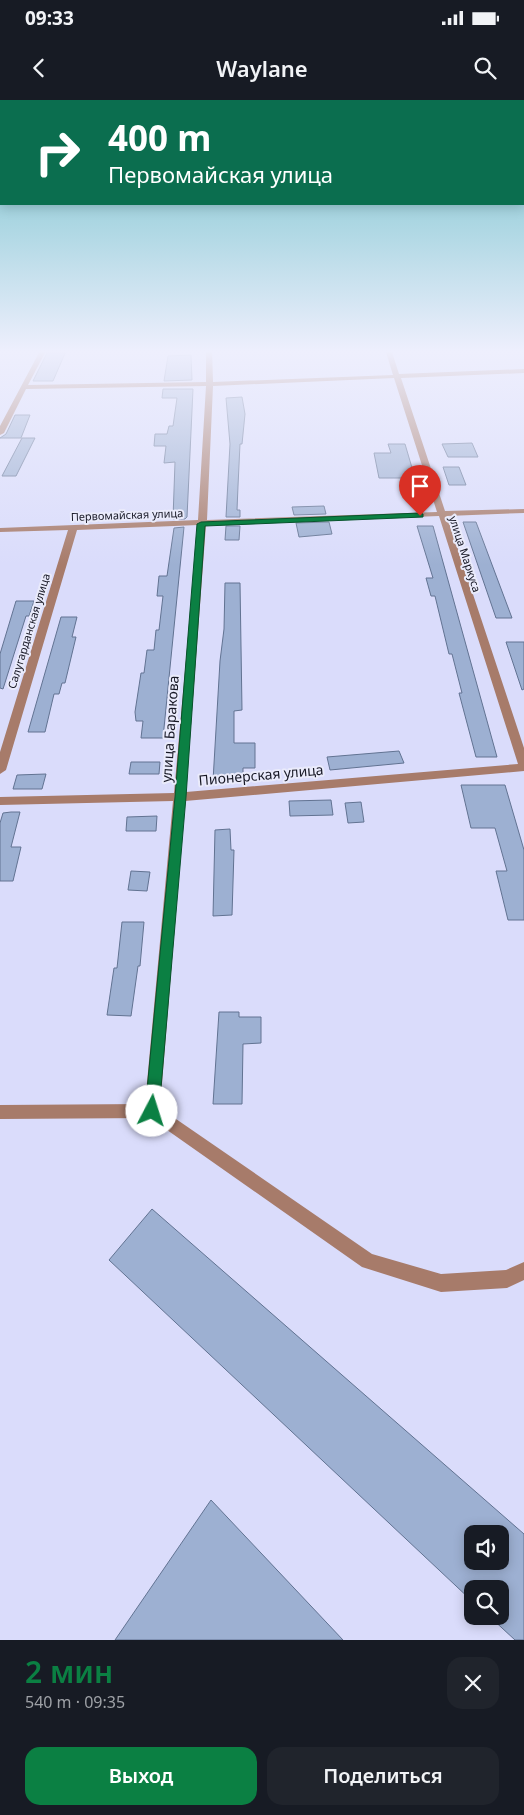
<!DOCTYPE html>
<html lang="ru">
<meta charset="utf-8">
<style>
:root{--surface:#171b24;--page:#20242c;--text:#f1f3f6;--muted:#9ea1a6;--accent:#0b8043}
body{margin:0;font-family:"Noto Sans",sans-serif;background:var(--page);color:var(--text);height:100vh;display:flex;flex-direction:column;font-size:19px;white-space:nowrap}
*{box-sizing:border-box;margin:0}
p{font-size:16px;color:var(--muted)}
.icon{flex:none;width:28px;height:28px;fill:none;stroke:currentColor;stroke-width:2;stroke-linecap:round;stroke-linejoin:round}
.map{position:relative;height:1540px;overflow:hidden}
.side{display:flex;flex-direction:column;background:var(--surface);flex:1}
.side>*{flex:none}
.top-card{position:absolute;left:0px;top:0px;width:525px;height:105px;box-shadow:0 2px 12px #0003;background:#0b6e4f;color:#fff;overflow:hidden}
.controls{position:absolute;left:464px;top:1425px;display:grid;gap:10px}
.controls a{display:grid;place-items:center;width:45px;height:45px;border-radius:10px;background:var(--surface);box-shadow:0 2px 12px #0003;font-size:25px}
.pin{position:absolute;display:grid;place-items:center;width:42px;height:42px;color:#fff;margin:-51px -21px;border-radius:50% 50% 50% 0;rotate:-45deg;box-shadow:0 0 5px #0007}
.pin .icon{rotate:45deg}
.me{position:absolute;width:55px;margin:-28px;rotate:5deg;stroke-linejoin:round;filter:drop-shadow(0 0 4px #0008)}
.turn{display:flex;align-items:center;gap:18px;height:105px;padding:0 25px;font-size:22px}
.turn .icon{width:65px;height:65px;stroke-width:2.5}
.turn b{display:block;font-size:35px;line-height:42px}
.round{display:grid;place-items:center;flex:none;width:52px;height:52px;border-radius:15px;background:var(--page)}
.summary{display:flex;align-items:center;justify-content:space-between;height:85px;padding:0 25px}
h1{font-size:30px;font-weight:600;line-height:38px;color:var(--accent)}
.button{display:flex;gap:10px;margin-top:auto;padding:10px 25px}
.button a{flex:1;height:58px;border-radius:15px;background:var(--accent);color:#fff;font-size:20px;font-weight:600;line-height:58px;text-align:center}
.button a+a{background:var(--page);color:var(--text)}
.status{display:flex;justify-content:space-between;align-items:center;height:35px;padding:0 25px;background:var(--surface);direction:ltr}
.status svg{height:14px;fill:currentColor}
header{display:flex;justify-content:space-between;align-items:center;height:65px;padding:0 25px;background:var(--surface);font-size:22px;font-weight:600}
.map>svg:first-child{display:block}
</style>
<div class="status"><b>09:33</b><svg viewBox="0 0 49 12"><path d="M0 12V9h3v3zM5 12V6h3v6zM10 12V3h3v9zM15 12V0h3v12zM26 1h20v11H26zM47 4h2v5h-2z"/></svg></div>
<header><svg class="icon" aria-label="back" viewBox="0 0 24 24"><path d="M15 5l-7 7 7 7"/></svg>Waylane<svg class="icon" aria-label="search" viewBox="0 0 24 24"><circle cx="10" cy="10" r="6"/><path d="M15 15l6 6"/></svg></header>
<div class="map">
<svg width="524" height="1540" viewBox="0 0 524 1540">
<rect width="100%" height="100%" fill="#dadcfb"/>
<path fill="#9db0d2" stroke="#627392" fill-rule="evenodd" d="M48,251h18l-13,30h-20z
M191,255l1,25 -28,1 4,-25z
M163,289h30l-6,128 -2,2h-12l2,-57 -11,1 2,-17h-12l1,-12h12l2,-8h4l4,-28h-15z
M242,297l3,17 -3,30h-2l-2,42 -1,24h3v7h-14l4,-73 -4,-46z
M15,315h15l-9,23h-21l6,-4z
M22,338h13l-19,38h-14z
M472,343l6,14h-30l-6,-13z
M388,344h17l10,34h-36l-5,-25h17z
M443,367h16l7,18h-17z
M324,406l2,8 -32,1 -2,-8z
M329,422l3,12 -33,3 -3,-14z
M463,422h13l36,96h-16z
M226,426h14l-1,14h-14z
M417,426h16l64,231h-21l-17,-64h3l-10,-39h-3l-14,-58h-4l-5,-18h7z
M184,427l-21,211h-22l2,-17h-7l-1,-9 6,-39h3l3,-23h7l2,-20h3l4,-34h-6l2,-20h8l7,-48z
M225,483h15l2,127 -8,1v32h21v25h-12v13h-30l7,-120 4,-32z
M16,501h18l-5,15h-3l-23,73 -3,-1v-34z
M61,517h16l-5,20h4l-11,46h-3l-3,11h-5l-9,38h-17z
M506,542h18v47l-2,1z
M399,651l5,12 -74,7 -3,-13z
M131,662h29l-1,12h-30z
M46,674l-4,15h-29l4,-14z
M461,685h44l19,65v70h-16l-12,-49h11l-12,-43h-24z
M331,700l2,15 -43,1 -1,-15z
M361,702l3,20 -16,1 -3,-20z
M11,712h9l-9,35h10l-8,34h-13v-58l3,-10z
M157,716l-1,15h-30l1,-14z
M230,729l1,21h3l-2,65 -19,1 2,-86z
M131,771l19,1 -3,19 -19,-1z
M122,822h22l-4,44h-2l-7,50 -24,-1 7,-47h3z
M219,912h20v5h22v26l-18,1 -1,60h-29z
M152,1109l372,325v106h-9l-26,-24h11v-27h-28v12l-363,-341zM472,1434h28v27h-28z
M211,1400l132,140h-228z"/>
<g fill="none" stroke-linecap="round" stroke-linejoin="round">
<path fill="#a77b6a" fill-rule="evenodd" d="M41,249h6l-19,36 178,-3v-33h6l1,33 180,-7 -8,-26h6l8,25 125,-5v4l-123,5 44,133 79,-2v4l-77,3 77,232v23l-339,30 -25,307 212,146 69,20 65,-4 18,-8v18l-17,8 -66,4 -79,-25 -212,-149 -150,1v-14l145,-1 28,-303 -173,4v-8l174,-4 24,-268 -121,5 -71,240 -6,4v-22l68,-222 -68,2v-4l198,-8 8,-134 -180,3 -22,44 -4,2v-9zM394,278l43,134 -230,8 6,-134zM439,416l79,248 -332,28 20,-267z"/>
</g>
<linearGradient id="sky" x2="0" y2="1"><stop stop-color="#6cbfc9"/><stop offset="0.54" stop-color="#eeeffd"/><stop offset="1" stop-color="#eeeffd" stop-opacity="0"/></linearGradient>
<rect width="524" height="465" fill="url(#sky)"/>
<path fill="#0b8043" stroke="#07532c" d="M420,413l3,1v3l-218,9 -19,271 -27,314 -2,5 -5,1 -5,-1 -2,-5 30,-314 22,-273 4,-2z"/>
<g text-anchor="middle" stroke-width="4" stroke-linejoin="round" paint-order="stroke">
<g font-size="11" fill="#171825" stroke="#eaebfb">
<text transform="translate(127 415) rotate(-2)" y="4">Первомайская улица</text>
<text transform="translate(465 454) rotate(72)" y="4">улица Маркуса</text>
<text transform="translate(29 531) rotate(-73)" y="4">Салугарданская улица</text>
</g>
<g font-size="14" fill="#171825" stroke="#eaebfb">
<text transform="translate(170 629) rotate(-86)" y="5">улица Баракова</text>
<text transform="translate(261 675) rotate(-5)" y="5">Пионерская улица</text>
</g>
</g>
</svg>
<div class="controls">
<a><svg class="icon" aria-label="sound" viewBox="0 0 24 24"><path d="M4 9h4l5-4v14l-5-4H4zM17 9q2 3 0 6"/></svg></a>
<a><svg class="icon" aria-label="search" viewBox="0 0 24 24"><circle cx="10" cy="10" r="6"/><path d="M15 15l6 6"/></svg></a>
</div>
<div class="pin" style="left:420px;top:416px;background:#d93025"><svg class="icon" aria-label="arrive" viewBox="0 0 24 24"><path d="M6 21V4h12l-3 4 3 4H6"/></svg></div>
<svg class="me" style="left:152px;top:1011px" viewBox="-20 -20 40 40"><circle r="19" fill="#fff"/><path d="M0-13L10 11 0 6-10 11z" fill="#0b8043"/></svg>
<div class="top-card">
<div class="turn"><svg class="icon" aria-label="right" viewBox="0 0 24 24"><path d="M7 20v-9h11M14 6l5 5-5 5"/></svg><div><b>400 m</b>Первомайская улица</div></div>
</div>
</div>
<section class="side">
<div class="summary"><div><h1>2 мин</h1><p>540 m · 09:35</p></div><a class="round"><svg class="icon" aria-label="close" viewBox="0 0 24 24"><path d="M6 6l12 12M18 6L6 18"/></svg></a></div>
<div class="button"><a>Выход</a><a>Поделиться</a></div>
</section>
